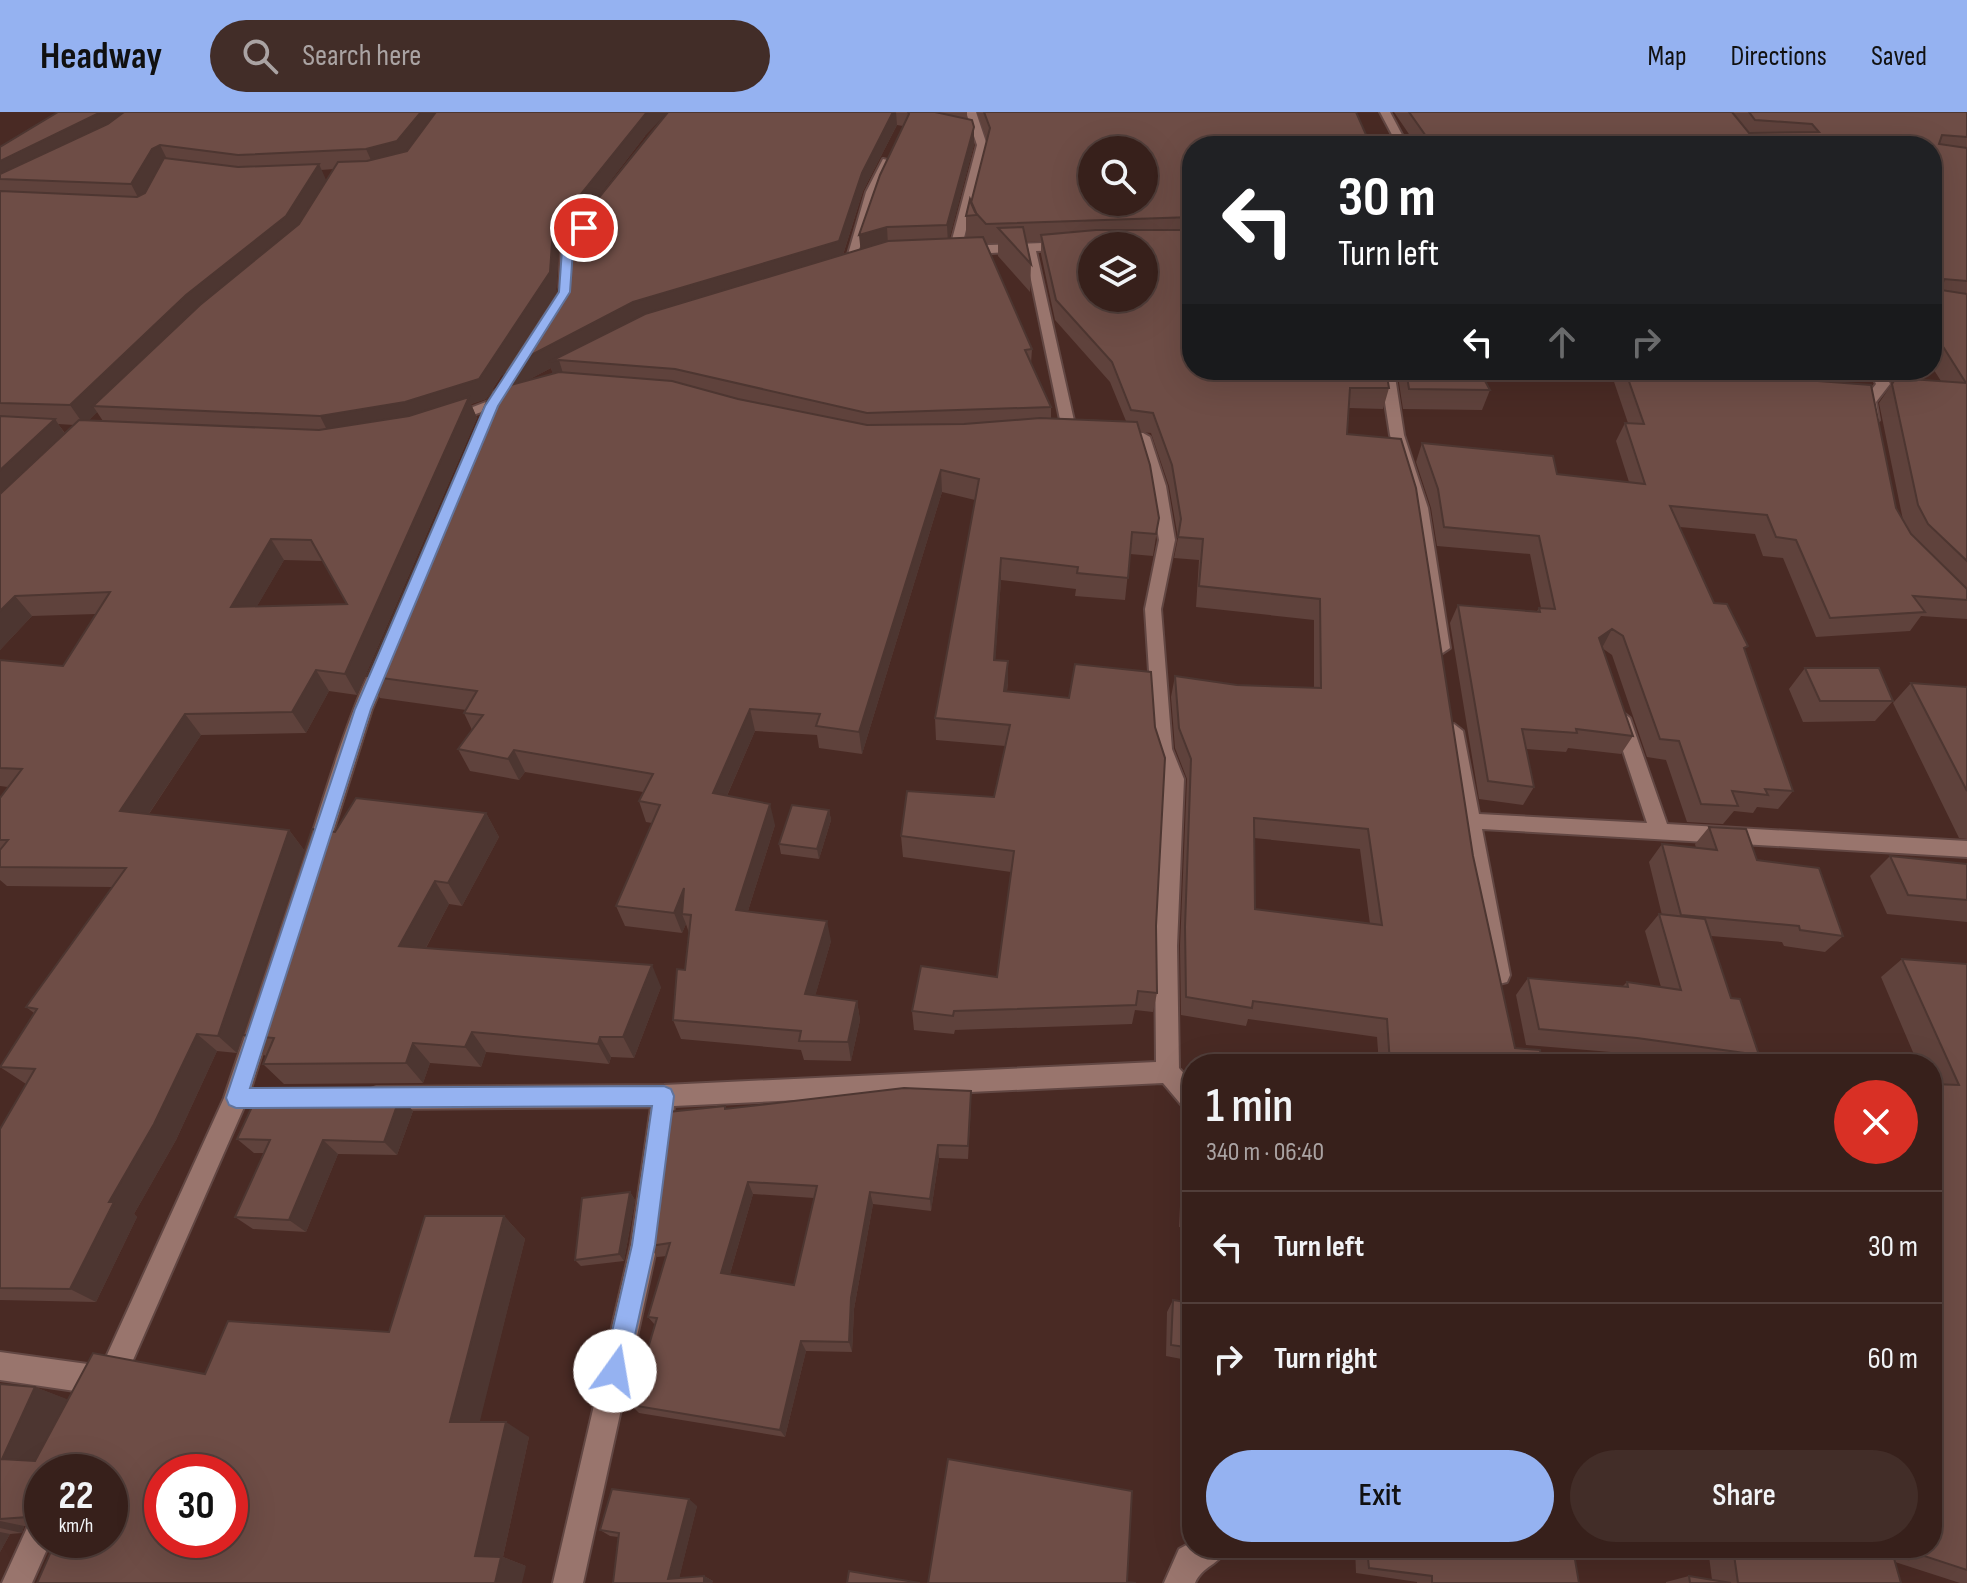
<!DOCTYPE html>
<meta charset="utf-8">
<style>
:root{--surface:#37201b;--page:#422d28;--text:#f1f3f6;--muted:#aaa3a3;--line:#513e3a;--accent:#95b2f1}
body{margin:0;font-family:"Sofia Sans Condensed",sans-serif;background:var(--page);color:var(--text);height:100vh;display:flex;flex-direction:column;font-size:30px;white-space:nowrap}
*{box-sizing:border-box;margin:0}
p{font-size:26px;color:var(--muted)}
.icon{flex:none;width:44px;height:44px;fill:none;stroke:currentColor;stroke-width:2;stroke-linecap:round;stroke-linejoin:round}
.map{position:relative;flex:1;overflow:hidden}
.sheet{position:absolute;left:1182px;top:942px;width:760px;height:504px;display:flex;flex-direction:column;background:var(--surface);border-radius:32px;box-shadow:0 8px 32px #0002,0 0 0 2px var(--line)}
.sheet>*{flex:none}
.top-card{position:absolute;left:1182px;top:24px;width:760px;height:244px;border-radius:32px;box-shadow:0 8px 32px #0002,0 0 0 2px var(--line);background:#202124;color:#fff;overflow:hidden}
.tools{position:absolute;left:1078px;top:24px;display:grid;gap:16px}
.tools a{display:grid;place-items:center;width:80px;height:80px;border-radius:50%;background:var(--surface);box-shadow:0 8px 32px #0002,0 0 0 2px var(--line);font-size:40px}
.speed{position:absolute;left:24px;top:1342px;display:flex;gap:16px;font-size:40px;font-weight:700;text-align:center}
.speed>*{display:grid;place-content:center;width:104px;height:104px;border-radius:50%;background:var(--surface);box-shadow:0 8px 32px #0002,0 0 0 2px var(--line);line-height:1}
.speed small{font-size:20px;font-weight:400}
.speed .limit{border:12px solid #d22;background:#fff;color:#111}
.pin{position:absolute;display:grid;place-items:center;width:68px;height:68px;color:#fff;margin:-34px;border:4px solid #fff;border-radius:50%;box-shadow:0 2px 8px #0007}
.me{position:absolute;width:88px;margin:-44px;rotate:13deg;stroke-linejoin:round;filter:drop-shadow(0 0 6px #0008)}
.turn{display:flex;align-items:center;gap:28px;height:168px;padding:0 24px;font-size:36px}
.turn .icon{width:104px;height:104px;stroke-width:2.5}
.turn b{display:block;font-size:56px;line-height:68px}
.lanes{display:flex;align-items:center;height:76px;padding:0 24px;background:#0003;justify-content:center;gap:40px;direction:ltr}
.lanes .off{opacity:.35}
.round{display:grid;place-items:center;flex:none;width:84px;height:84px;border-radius:42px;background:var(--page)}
.summary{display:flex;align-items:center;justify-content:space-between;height:136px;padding:0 24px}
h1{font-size:48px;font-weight:600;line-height:60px}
.primary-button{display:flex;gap:16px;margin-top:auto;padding:16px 24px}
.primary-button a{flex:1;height:92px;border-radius:48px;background:var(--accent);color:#111;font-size:32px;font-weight:600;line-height:92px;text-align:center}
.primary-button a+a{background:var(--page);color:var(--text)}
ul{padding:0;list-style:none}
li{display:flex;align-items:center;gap:24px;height:112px;padding:0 24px;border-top:2px solid var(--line)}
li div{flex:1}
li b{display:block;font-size:30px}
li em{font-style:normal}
header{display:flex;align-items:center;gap:48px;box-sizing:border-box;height:112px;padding:0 40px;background:var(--accent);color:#111}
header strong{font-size:38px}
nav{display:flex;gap:44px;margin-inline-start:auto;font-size:28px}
.search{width:560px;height:72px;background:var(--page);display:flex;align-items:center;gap:20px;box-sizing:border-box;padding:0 28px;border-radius:44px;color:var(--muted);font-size:30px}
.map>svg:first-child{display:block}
</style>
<header>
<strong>Headway</strong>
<div class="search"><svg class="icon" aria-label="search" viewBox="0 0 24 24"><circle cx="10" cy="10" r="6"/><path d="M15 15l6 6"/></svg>Search here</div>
<nav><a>Map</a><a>Directions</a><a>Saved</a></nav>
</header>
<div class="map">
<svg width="1967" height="1471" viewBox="0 0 1967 1471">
<rect width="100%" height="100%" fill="#492a24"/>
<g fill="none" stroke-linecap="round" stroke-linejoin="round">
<g stroke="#624743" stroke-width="4">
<path id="minor" d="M966,0h10l11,33 -25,101 107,-4 6,4 -6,4 -33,1 41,183 -2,3 -12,-3 -38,-183 -70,4 -6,-4 28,-106z
M1380,0h10l18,34h-10z
M883,47l9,2 -14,31 -24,73 -10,3 22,-76z
M581,113l10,2 -18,23 -2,42 -9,14h-8l-2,-3 7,-11 2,-42z
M1380,258h14l10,65 24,73 22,140 -9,6 -9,-6 -20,-140 -22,-73z
M1870,258h14l6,14 -14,18 3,18 -7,4 -7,-4 -3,-18 14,-18z
M509,281l7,4 -2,3 -60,22 -12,-3z
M1115,320l28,1 7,4 16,49 9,54 -14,69 11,140 12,30 -7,167 2,122 13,15v28l-8,-3 -21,-25 -489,23 -17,139 -74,338h-30l78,-338 20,-138 -275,2 -8,-3 -4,-8 4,-8 8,-3 288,-2 492,-23 -1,-116 9,-167 -10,-30 -9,-140 14,-69 -9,-54 -13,-45 -27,-2v-6z
M383,543l9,6 -20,48 -46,145 -3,6h-14l-3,-6c9,-28 58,-194 77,-199z
M1621,599l9,7 37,106 300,17v16l-485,-28 28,146 -3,7 -8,2 -8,-2 -46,-251 9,-7 9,7 16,83 168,9 -35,-105z
M261,899l8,3 3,7 -24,77 -129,294 -10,4 -109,-16v-28l102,14 122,-268 26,-77 3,-7z
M42,1400v28h9l-19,43h-30l30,-66z
M1192,1430v6h34c-7,18 -23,17 -31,35h-31l15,-34z"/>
</g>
<use href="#minor" fill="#99756d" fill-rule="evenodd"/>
</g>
<path fill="#5f423c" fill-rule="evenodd" d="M668,0h299v7l7,8v18l-25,94 17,-1v-22l5,-13 16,-64 -10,-27h379l-164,34v224l197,18 -6,21 -34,-1 -2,26 126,422 42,192 27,16h-163l-2,-27 -129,-18 -2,7 -65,-11 -1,-69 7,-167 -12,-31 -4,-51 4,-21 62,9 77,3v-68l-118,-13 3,-47 -25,-2 4,-20 -9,-52 -18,-53 -11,-1 19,86 -6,38 -23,-2 -5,46 -50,-4 1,-7 -75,-9 -6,80 13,23 -1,8 149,235 1,67 -4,19 -18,-2 -3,14 -177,6 -1,4 -40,-4 -2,-19 85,-34 14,-105 -108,-15 -2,-21 93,-39 11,-51 -69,-6 -1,-22 40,-218 -33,-8 -80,262 -43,-6 -2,-13 -62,-4 -28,65 48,29 -27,86 83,30 -16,55 42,5 3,19 -9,41 -47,-1 -3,-10 -120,-11 -8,-19 12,-50 4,-37 -3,-9 -4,9 -57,-7 -9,-20 36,-83 -6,-1 -7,-21 4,-9 -118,-20 -6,8 -49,-9 -12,-22 14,-19 -8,-17 2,-3 -86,-12 -13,-22 125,-286 -6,9 -15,5 6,14 -120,277 -28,-4 -23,42 -105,2 -52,79 140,16 15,20 -67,203 -20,-2 -41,89 -42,74 3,3 -41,85 -96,-2v-171l26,-45 -26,-17 34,-54 -8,-6 86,-120 -105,-1 -7,-6v-40l8,-53 -8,-1v-126l63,6 33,-52 -64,2 -32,34v-503l645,-11 -67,87zM897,13l6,1 -43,123 -17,6 20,-64zM334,57l-8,12 -5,-11zM571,120l-3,42 -65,100 5,12 -16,4 64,-99 3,-43zM984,128l2,3h12v13l32,36 1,-28 -4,-22 14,-1v13l14,66 55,62 16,39 -75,-3v-11l-20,-43 1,-15zM551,256l2,6 -25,6zM97,300l6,9 -14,-1zM58,312l16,1 -9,8zM284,448l39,1 24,43 -90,2zM1254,726l106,11 10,75 -115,-15z
M1394,0h573v507l-46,-3 -11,15 -94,6 -33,-79 -20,-2 -8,-22 -75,-7 34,76 31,48 48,140 -15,18 -21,-2 -4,6 -19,-2 -11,13 -36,-2 -21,-62 -19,-3 -35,-102 -10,-7 31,88 -12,18 -53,-6 -2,4 -40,-3 8,38 -11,18 -44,-6 -29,-176 8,-18 79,6 2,-3h2l-11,-54 -93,-8 -6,-38 -15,-46 6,-19 135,31 72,8 -13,-41 9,-18h3l-18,-53h140l3,6 143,132 7,12 -24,-117 17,-25 45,3 -9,-14v-221h-515z
M1397,258h82l11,20 -8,20 -79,-1z
M1805,556l88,33 -18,20 -72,1 -14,-33z
M1911,571l56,4v152l-8,-1 -66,-135z
M829,698l2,10 -12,39 -38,-5 -2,-10z
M486,701l13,24 -37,69 -13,-2 -23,44 235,39 -27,71 -23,-1 -2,7 -123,-12 -5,15 -51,-4 -7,20 -139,1 -21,-20 3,-8 -2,-1 -21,-20 92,-203z
M1709,715l48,33 86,76 -18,16 -41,-6 -2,-4 -71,-6 20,62 28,57 -10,9h-53l-73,-11 -97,-8 -10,-50 12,-17 95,8 4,-4 34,5 -16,-56 14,-17 3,1 -13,-53 13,-18 34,4 -1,-4z
M1890,744l77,8v58l-80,-8 -17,-38z
M1902,847l65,5v619h-7l-65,-21 6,21h-235v-1l23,-6 23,4 -4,-32h224v-484h-14l-37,-87z
M400,985l13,14 -16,44 -59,-1 -32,78 -53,-3 -18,-12 29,-64h-10l-17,-14z
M971,992l-3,55 -29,-1 -8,53 -58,-7 -19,105 -2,43 -46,-1 -21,86 -146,-24 -8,-8 24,-80 -7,-8 19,-61 -10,1 -7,-11 76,-137zM753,1082l61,4 -20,87 -64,-11z
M1188,1036h4v81l-13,-2 3,-64z
M630,1080l5,8 -11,61 -43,5 -6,-6z
M504,1104l21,23 -46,183 50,15 -26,120 23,9 -416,-26 -68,-68v58l-18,-4 -2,7 -12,1 -10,18v-168l35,3 33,13 137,-26 184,-42z
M1173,1188l19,3v58l-26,-5 1,-44z
M697,1394l-18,72 25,-2 9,5 -1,2h-99l5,-46 -8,-1 -10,-6z
M1355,1436h218l6,35h-162v-1l-61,-9z"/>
<path fill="#4d3631" d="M101,0h36l-137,67v-18z
M421,0h20l-38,47 -29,8 -8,-18z
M647,0h21l-23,24 -86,112 -3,43 -70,108 -15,5 6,14 -120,277 -12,-21 120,-268 -135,30 -10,-20 233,-187z
M893,0h3l1,13 -34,66 -22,70 -282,99 6,20 -10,2 -4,-14 -32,17 -8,9 -8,-20 9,-9 350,-192z
M974,15v18l-26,99 -1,-19z
M160,33l9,18 -28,40 -10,-19 21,-35z
M319,52l8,18 -32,53 -202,171 4,6 -13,13 -14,-20z
M887,115l1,19 -27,8 -2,-19z
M55,307l14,21 -69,66v-36z
M941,358l1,22 -80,262 -3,-22z
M271,427l13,21 -39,67 -14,-20z
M1001,446v22l-7,102v-22z
M15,484l17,20 -32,34v-39z
M1612,517l-10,19 -3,-10z
M1008,549v22l-4,30v-22z
M316,558l13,21 -23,42 -14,-21z
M750,597l5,22 -36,83 -6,-21z
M185,602l16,21 -63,95 -18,-19z
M514,638l11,22 -6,8 -11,-21z
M770,692l5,21 -33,105 -6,-20z
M829,698l2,10 -12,39 -2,-10z
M486,701l13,24 -37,69 -14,-23z
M289,718l15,20 -67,203 -19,-17z
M435,769l14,23 -34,64 -16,-22z
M684,776l-2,26 4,10 -4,9 -8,-20z
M827,809l4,20 -21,73 -5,-20z
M652,853l9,22 -27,71 -11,-21z
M857,889l3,19 -9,41 -3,-19z
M472,920l14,20 -5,15 -16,-20z
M197,922l20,17 -41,89 -42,74 3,3 -41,85 -26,-13 39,-87z
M600,925l11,20 -2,7 -11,-20z
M413,931l17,20 -7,20 -17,-20z
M400,985l13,14 -16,44 -13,-13z
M323,1028l15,14 -32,78 -17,-12z
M938,1033l1,13 -8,53 -1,-12z
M748,1070l5,12 -26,90 -6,-11z
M630,1080l5,8 -11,61 -5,-7z
M870,1080l3,12 -19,105 -2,43 -3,-10 2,-44z
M504,1104l21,23 -49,198 -26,-15z
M801,1229l5,10 -21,86 -5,-7z
M35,1275l45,17 -30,68 -48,-13z
M506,1310l23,15 -26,120 23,9 -4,17h-27l-20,-27z
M689,1387l8,7 -19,77 -10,-4z
M0,1409l24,5 -2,7 -22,-5z
M0,1420l10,2 -10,18z
M704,1464l9,5 -1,2h-8z"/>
<path fill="#6e4d46" stroke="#4d3631" stroke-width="2" fill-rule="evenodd" d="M58,0h43l-101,49v-14z
M124,0h297l-24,29 -31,8 -128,6 -78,-10 -8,4 -21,35 -131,-5v-5l108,-50z
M436,0h211l-94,117 -3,43 -71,107 -74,23 -85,14 -227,-10 107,-101 99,-81 39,-62 29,-1 40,-10z
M668,0h225l-31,61 -23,68 -206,61 -121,63 2,6 -11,3 65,-100 3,-42z
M908,0h27l37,8 2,7 -27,98 -60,2 -28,8 21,-60 29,-61z
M984,0h372l15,34h-179v71l-206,7 -11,-12 -4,-9 19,-75zM1092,38h52v52h-52z
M1409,0h323l17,21 70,-1 -7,-8 -57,-4 -6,-8h218v25l-25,-2 -3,9 28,4v133l-23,-2 -3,11 26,4v267l-39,-37 -10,-19 -26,-121 4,-6 70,5 -34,-54v-183h-499z
M164,46l74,9 81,-3 -33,52 -100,79 -116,110 -70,-2v-212l137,6 8,-4z
M970,87l7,16 -11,1z
M1023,115l8,37 -33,-36z
M1096,118h96v140h194l3,18h-39l-3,46 54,5 15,49 57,368 42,192 25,2 2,14h-152l-3,-45 -134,-18 -1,7 -66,-11 -1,-70 6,-168 -12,-31 -4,-52 62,9 84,3 -1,-89 -121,-13 4,-47 -25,-2 3,-18 -9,-54 -19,-52 -22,-3 -19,-48 -56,-62 -15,-65zM1092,134h52v52h-52zM1254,706l114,11 14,96 -127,-16z
M983,125l49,112 -7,1 26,57 -184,6 -192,-44 -116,-9 -10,2 96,-48 243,-73z
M1406,258h73l11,20 -81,-1z
M1625,258h125l3,6 118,9 25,123 15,26 56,55v11l-54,-4 12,16 -95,6 -34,-78 -20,-3 -9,-22 -97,-9 44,97 13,1 21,42 -4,2 49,143 -28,-2 3,6 -36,-4 6,15 -37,-2 -22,-63 -19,-2 -37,-103 -11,-7 -13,9 34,98 -57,-7 1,4 -55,-4 12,58 -46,-6 -30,-176 82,7 -1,-4 16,1 -16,-73 -95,-9 -6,-38 -16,-46 131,13 4,18 88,10 -20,-61 19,1z
M559,260l113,9 66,18 129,26 97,-1 76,-6 97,4 13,43 9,53 -3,16 -24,-2 -4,46 -51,-5 1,-6 -77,-9 -7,102 14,1 -4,30 65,7 6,-34 76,8 4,55 10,31 -9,168 1,67 -19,-2 -2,14 -182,6 -1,5 -41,-5 9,-45 76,11 17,-126 -113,-15 6,-45 87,6 16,-72 -75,-7 44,-239 -38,-9 -82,262 -43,-6 4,-12 -70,-5 -37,84 57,11 -34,106 91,11 -22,73 52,7 -9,41 -49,-1 2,-10 -128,-11 4,-51 8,1 6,-55 -9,-1 2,-26 -10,25 -58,-7 44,-101 -21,-4 14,-27 -139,-24 -6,9 -50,-10 25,-34 -19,-2 13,-22 -110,-15 125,-286z
M469,285l-124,277 -29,-4 -24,42 -107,2 -65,97 169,19 -71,206 -21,-2 -43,90 -45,78h5l-44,87 -70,-1v-159l35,-60 -35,-2 37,-58 -11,-2 100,-139 -126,-1v-17l8,-10h-8v-42l22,-29 -22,-1v-108l63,6 47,-74 -95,4 -15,15v-117l79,-74 240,10 90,-14zM271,427l40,1 36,64 -116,3z
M0,304l55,3 -55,51z
M1805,556h74l14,33h-73z
M1911,571l56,4v104z
M356,686l130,15 -38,70 -13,-2 -36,65 253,19 -29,72h-23l-2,7 -126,-12 -7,15 -52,-4 -7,20 -143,1 11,-26 -31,-3 69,-206 23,3z
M792,693l37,5 -12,39 -38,-5z
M1709,715l37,2 11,31 62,8 24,68 -43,-6 -1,-4 -118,-11 -19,-71 55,6z
M1890,744l77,8v36l-59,-5z
M1659,802l46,5 26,79 9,1 19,56 -122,-17 -98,-9 -11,-51 100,9 -1,-5 54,8z
M1902,847l65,5v606l-61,-20 2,9 -15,-4 8,28h-163l-5,-35h199v-464l27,1z
M904,976l67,3 -3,55 -30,-1 -8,54 -60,-7 -19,106 -2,44 -48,-1 -21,89 -149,-25 26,-87 -9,-1 22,-74 -20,3 11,-62 7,-72 57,-6v3zM748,1070l69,4 -23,99 -73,-12z
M400,985l-16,45 -61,-2 -34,80 -54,-3 35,-77 -33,-1 19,-41z
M1188,1036h4v66l-8,-1z
M630,1080l-11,62 -44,6 7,-62z
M425,1104h79l-54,206h56l-31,134 26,1 -6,26h-458l19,-43h54v-68h-68v44l-42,3v-135l35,3 -33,72 33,2 58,-108 112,21 23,-53 161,11zM162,1360h68v68h-68z
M1173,1188l19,3v45l-21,-3z
M948,1347l184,32 -5,91 9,1h-208z
M612,1377l77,10 -21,80 36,-3v7h-91l6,-50 -19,-3z
M1367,1436h206l6,35h-147v-7l-63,-8z
M849,1459l71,12h-73z
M1689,1464l42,7h-41z"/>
<path fill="#95b2f1" stroke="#61749d" stroke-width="2" d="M580,113l9,3 -16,22 -3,42 -72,114 -127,303 -121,379 414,-2 7,3 3,7 -19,149 -28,126 -3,9 -9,3 -9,-3 -3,-9 29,-126 20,-139 -416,2 -7,-3 -3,-7 129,-389 130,-303 74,-114 3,-42z"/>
</svg>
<div class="tools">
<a><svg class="icon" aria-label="search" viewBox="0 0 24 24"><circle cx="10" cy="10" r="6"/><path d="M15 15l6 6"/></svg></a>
<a><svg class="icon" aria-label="layers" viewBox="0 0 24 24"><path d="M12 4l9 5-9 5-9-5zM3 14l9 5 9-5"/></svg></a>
</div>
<div class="speed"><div>22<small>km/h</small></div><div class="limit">30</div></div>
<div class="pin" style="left:584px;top:116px;background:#d93025"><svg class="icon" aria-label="arrive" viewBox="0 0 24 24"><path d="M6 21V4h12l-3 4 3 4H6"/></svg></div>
<svg class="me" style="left:615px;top:1259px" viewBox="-20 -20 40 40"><circle r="19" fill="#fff"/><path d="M0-13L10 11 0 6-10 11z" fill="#95b2f1"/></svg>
<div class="top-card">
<div class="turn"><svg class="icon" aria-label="left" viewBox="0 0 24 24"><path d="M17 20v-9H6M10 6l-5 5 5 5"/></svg><div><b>30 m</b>Turn left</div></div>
<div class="lanes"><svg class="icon" aria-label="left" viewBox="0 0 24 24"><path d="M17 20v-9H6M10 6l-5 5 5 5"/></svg><svg class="icon off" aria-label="ahead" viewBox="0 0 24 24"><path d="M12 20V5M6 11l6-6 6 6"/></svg><svg class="icon off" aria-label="right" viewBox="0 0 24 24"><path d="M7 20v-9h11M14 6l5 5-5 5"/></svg></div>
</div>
<section class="sheet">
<div class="summary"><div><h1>1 min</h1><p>340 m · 06:40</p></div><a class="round" style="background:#d93025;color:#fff"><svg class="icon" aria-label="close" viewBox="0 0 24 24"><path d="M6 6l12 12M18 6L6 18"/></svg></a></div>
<ul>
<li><svg class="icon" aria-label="left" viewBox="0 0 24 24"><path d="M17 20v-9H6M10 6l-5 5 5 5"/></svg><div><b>Turn left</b></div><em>30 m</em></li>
<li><svg class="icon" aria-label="right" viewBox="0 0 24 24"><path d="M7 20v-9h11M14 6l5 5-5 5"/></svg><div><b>Turn right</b></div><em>60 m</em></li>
</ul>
<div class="primary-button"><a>Exit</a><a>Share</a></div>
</section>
</div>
